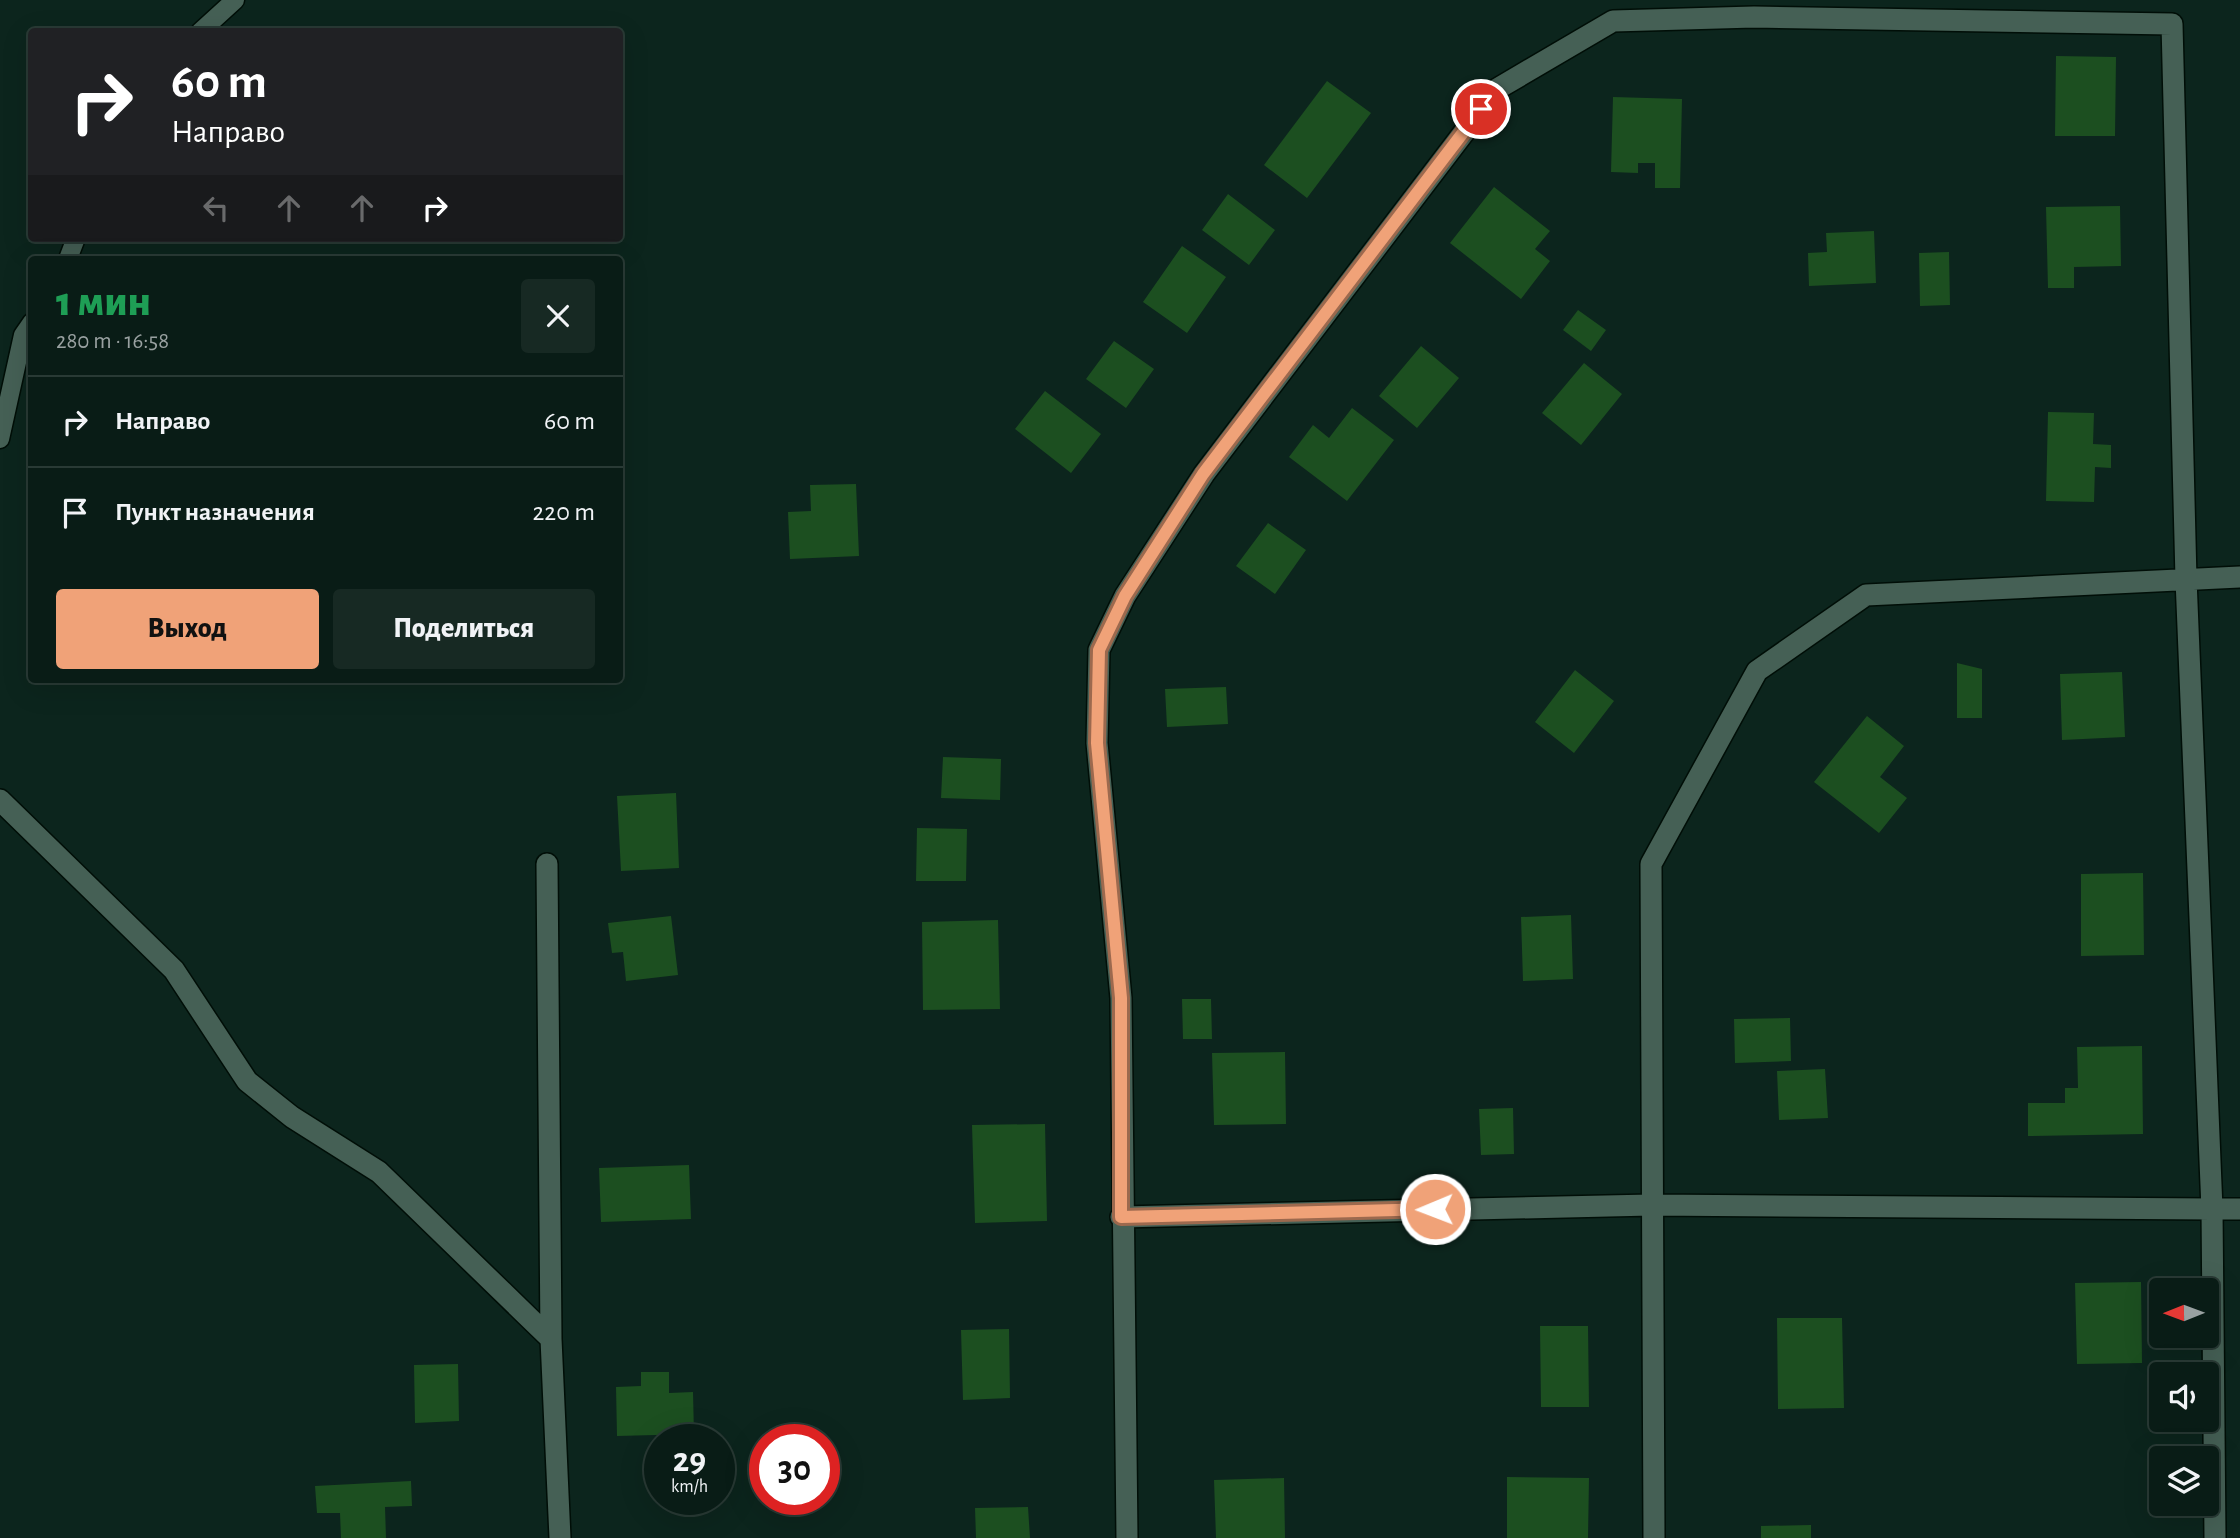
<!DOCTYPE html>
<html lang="ru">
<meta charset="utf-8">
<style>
:root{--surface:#091c16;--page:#172923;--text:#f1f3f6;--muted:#99a1a1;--line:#293a35;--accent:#f0a278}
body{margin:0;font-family:"Alegreya Sans",sans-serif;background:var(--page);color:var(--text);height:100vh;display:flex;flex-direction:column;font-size:26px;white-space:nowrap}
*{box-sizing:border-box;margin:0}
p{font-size:23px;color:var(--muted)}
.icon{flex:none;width:38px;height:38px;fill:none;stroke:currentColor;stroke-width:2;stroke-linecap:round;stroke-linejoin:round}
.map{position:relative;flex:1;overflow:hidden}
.drawer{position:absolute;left:28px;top:256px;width:595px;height:427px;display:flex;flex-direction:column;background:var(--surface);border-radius:7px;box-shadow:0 7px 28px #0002,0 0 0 2px var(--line)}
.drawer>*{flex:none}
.top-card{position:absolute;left:28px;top:28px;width:595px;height:214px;border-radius:7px;box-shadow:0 7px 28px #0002,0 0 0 2px var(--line);background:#202124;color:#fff;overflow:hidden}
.needle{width:46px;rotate:269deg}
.buttons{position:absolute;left:2149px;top:1278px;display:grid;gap:14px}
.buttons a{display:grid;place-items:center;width:70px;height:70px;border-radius:7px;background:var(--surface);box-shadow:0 7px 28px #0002,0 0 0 2px var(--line);font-size:35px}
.speed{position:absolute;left:644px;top:1424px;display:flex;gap:14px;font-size:35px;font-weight:700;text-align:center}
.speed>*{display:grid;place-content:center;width:91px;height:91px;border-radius:50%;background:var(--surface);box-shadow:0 7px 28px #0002,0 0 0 2px var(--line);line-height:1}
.speed small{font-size:18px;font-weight:400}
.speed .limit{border:10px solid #d22;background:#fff;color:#111}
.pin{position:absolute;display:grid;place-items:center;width:60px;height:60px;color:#fff;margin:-30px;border:4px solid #fff;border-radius:50%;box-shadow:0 2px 7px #0007}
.me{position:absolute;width:77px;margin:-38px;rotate:269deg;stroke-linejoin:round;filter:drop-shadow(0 0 5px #0008)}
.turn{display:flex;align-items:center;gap:24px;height:147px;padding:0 28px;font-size:32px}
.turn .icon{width:91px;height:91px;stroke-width:2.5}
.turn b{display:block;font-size:49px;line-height:60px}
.lanes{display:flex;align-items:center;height:66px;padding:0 28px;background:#0003;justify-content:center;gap:35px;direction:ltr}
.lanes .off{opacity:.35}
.round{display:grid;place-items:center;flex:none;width:74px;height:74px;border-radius:7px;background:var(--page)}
.overview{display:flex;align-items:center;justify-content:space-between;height:119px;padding:0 28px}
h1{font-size:42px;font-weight:800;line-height:52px;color:#1e9e55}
.action{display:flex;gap:14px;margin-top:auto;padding:14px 28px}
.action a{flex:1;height:80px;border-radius:7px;background:var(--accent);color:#111;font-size:28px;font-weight:800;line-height:80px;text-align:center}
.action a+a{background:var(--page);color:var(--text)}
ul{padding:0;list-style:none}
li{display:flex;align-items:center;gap:21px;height:91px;padding:0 28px;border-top:2px solid var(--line)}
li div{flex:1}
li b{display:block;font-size:26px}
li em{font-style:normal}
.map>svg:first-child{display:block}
</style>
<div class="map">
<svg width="2240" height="1538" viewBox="0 0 2240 1538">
<rect width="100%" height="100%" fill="#0c251d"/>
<path fill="#1c4f20" d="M2056,56l60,1 -1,79h-60z
M1327,81l44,32 -64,85 -43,-33z
M1613,97l69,2 -2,89h-25v-25h-17v10l-27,-1z
M1494,187l56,44 -15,18 15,12 -29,38 -71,-56z
M1228,194l47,36 -26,35 -47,-35z
M2120,206l1,60 -47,1v21h-26l-2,-81z
M1874,231l2,52 -67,3 -1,-33 19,-1 -1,-19z
M1182,246l44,31 -39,56 -44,-31z
M1949,252l1,53 -30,1 -1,-53z
M1578,310l28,20 -15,21 -28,-21z
M1114,341l40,28 -28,39 -40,-29z
M1421,346l38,32 -42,50 -38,-32z
M1584,363l38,31 -41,51 -39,-32z
M1045,391l56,43 -30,39 -56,-44z
M1352,408l42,32 -47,61 -58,-44 24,-32 16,13z
M2048,412l46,1 -1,31 18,1v23l-16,-1 -1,35 -48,-1z
M856,484l3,72 -69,3 -2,-47 23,-1 -1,-26z
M1268,523l38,27 -31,44 -39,-28z
M1957,663l25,6v49h-25z
M1575,670l39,31 -40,52 -39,-31z
M2122,672l3,65 -63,3 -2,-66z
M1226,687l2,37 -61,3 -2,-38z
M1867,716l37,30 -24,31 27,21 -28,35 -65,-51z
M943,757l58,2 -1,41 -59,-2z
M676,793l3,75 -58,3 -4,-75z
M917,828l50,1 -1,52h-50z
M2143,873l1,82 -63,1v-82z
M1571,915l2,64 -50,2 -2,-64z
M671,916l7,59 -52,6 -3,-29 -11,1 -4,-30z
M998,920l2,89 -77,1 -1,-88z
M1182,999h29l1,40h-29z
M1790,1018l1,43 -56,2 -1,-44z
M2142,1046l1,88 -115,2v-33h37v-15h13l-1,-41z
M1285,1052l1,72 -72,1 -2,-72z
M1825,1069l3,49 -49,2 -2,-49z
M1513,1108l1,46 -33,1 -2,-46z
M1045,1124l2,97 -72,2 -3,-98z
M689,1165l2,54 -90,3 -2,-54z
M2141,1282l1,81 -65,1 -2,-81z
M1777,1318h65l2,90 -66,1z
M1540,1326h48l1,81h-48z
M1009,1329l1,69 -47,2 -2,-70z
M458,1364l1,57 -44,2 -1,-58z
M641,1372h28v21l24,-1 1,42 -77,2 -1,-49 25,-1z
M1507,1477l82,1 -1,60h-81z
M1284,1478l1,60h-69l-2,-58z
M411,1481l1,25 -27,1 1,31h-45l-1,-25h-23l-2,-27z
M1028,1507l2,31h-54l-1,-30z
M1811,1525v13h-50v-12z"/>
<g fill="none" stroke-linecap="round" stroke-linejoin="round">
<g stroke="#000e07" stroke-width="21">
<path id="lane" d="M200,32l35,-32
M68,259l8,-21
M0,439l23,-104 9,-13"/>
</g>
<g stroke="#000e07" stroke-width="24">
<path id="street" d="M0,800l174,170 73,111 45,36 87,55 172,167
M547,864l4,475 9,199
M1121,1217l530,-12 561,4 -26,-630 -14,-555 -418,-7 -141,4 -116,68 -293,385 -79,122 -26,54 -2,93 24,255 6,540
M1654,1538l-3,-674 106,-193 109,-76 374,-18
M2215,1538l-3,-329h28"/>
</g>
<use href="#lane" stroke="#456055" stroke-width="18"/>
<use href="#street" stroke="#456055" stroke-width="21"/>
</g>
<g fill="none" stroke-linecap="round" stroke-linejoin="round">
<g stroke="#9c694e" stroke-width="18">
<path id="route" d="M1435,1209l-314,8v-219l-24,-255 2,-93 26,-54 78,-122 278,-365"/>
</g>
<use href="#route" stroke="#f0a278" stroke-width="12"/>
</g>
</svg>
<div class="buttons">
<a><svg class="needle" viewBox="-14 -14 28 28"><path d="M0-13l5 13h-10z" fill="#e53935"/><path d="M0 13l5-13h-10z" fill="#99a1a1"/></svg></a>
<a><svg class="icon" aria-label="sound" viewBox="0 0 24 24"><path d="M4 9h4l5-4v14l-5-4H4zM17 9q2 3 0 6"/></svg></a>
<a><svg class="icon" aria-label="layers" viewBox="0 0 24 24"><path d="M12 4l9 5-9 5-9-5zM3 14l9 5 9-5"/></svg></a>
</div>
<div class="speed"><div>29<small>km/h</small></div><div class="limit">30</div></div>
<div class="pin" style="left:1481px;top:109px;background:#d93025"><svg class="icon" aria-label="arrive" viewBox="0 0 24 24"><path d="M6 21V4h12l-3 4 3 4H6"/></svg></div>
<svg class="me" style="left:1435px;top:1209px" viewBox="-20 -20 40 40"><circle r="17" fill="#f0a278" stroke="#fff" stroke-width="3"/><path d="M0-11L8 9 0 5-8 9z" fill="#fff"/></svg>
<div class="top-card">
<div class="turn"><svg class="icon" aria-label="right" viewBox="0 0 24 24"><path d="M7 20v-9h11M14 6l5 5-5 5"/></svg><div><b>60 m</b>Направо</div></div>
<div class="lanes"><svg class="icon off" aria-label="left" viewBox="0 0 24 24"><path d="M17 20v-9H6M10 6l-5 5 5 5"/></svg><svg class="icon off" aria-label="ahead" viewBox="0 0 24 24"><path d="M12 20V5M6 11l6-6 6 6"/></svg><svg class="icon off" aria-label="ahead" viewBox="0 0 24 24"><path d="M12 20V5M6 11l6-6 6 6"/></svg><svg class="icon" aria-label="right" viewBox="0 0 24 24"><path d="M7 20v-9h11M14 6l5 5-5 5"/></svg></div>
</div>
<section class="drawer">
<div class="overview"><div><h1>1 мин</h1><p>280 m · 16:58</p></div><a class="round"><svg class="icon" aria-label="close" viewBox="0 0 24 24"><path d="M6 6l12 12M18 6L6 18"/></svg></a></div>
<ul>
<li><svg class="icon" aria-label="right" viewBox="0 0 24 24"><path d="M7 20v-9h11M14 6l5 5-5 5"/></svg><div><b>Направо</b></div><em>60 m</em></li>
<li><svg class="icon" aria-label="arrive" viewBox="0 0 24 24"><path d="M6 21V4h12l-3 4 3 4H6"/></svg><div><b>Пункт назначения</b></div><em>220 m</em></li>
</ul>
<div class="action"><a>Выход</a><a>Поделиться</a></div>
</section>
</div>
